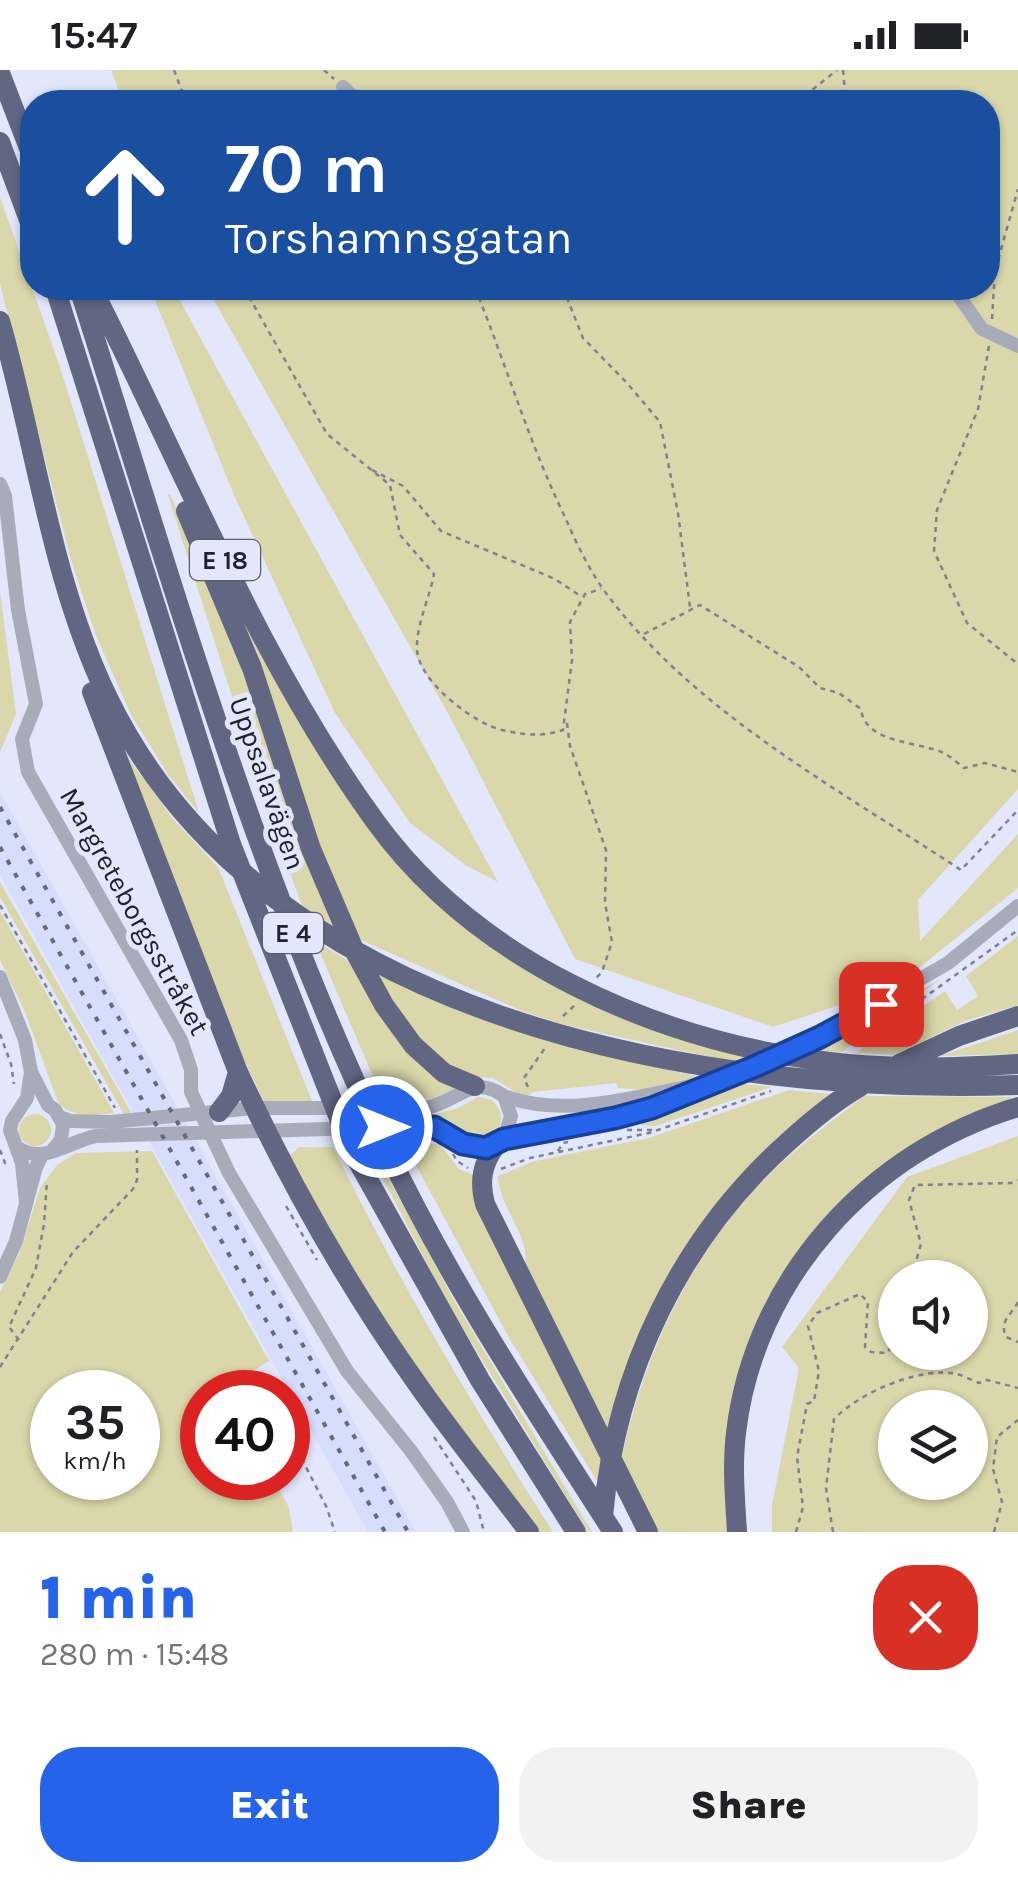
<!DOCTYPE html>
<meta charset="utf-8">
<style>
:root{--surface:#fff;--page:#f2f2f2;--text:#202124;--muted:#757577;--accent:#2563eb}
body{margin:0;font-family:Karla,sans-serif;background:var(--page);color:var(--text);height:100vh;display:flex;flex-direction:column;font-size:38px;white-space:nowrap}
*{box-sizing:border-box;margin:0}
p{font-size:32px;color:var(--muted)}
.icon{flex:none;width:55px;height:55px;fill:none;stroke:currentColor;stroke-width:2;stroke-linecap:round;stroke-linejoin:round}
.map{position:relative;height:1462px;overflow:hidden}
.details{display:flex;flex-direction:column;background:var(--surface);flex:1}
.details>*{flex:none}
.hud{position:absolute;left:20px;top:20px;width:980px;height:210px;border-radius:40px;box-shadow:0 2px 8px #0004;background:#1a4fa0;color:#fff;overflow:hidden}
.fabs{position:absolute;left:878px;top:1190px;display:grid;gap:20px}
.fabs a{display:grid;place-items:center;width:110px;height:110px;border-radius:50%;background:var(--surface);box-shadow:0 2px 8px #0004;font-size:50px}
.speed{position:absolute;left:30px;top:1300px;display:flex;gap:20px;font-size:50px;font-weight:700;text-align:center}
.speed>*{display:grid;place-content:center;width:130px;height:130px;border-radius:50%;background:var(--surface);box-shadow:0 2px 8px #0004;line-height:1}
.speed small{font-size:25px;font-weight:400}
.speed .limit{border:15px solid #d22;background:#fff;color:#111}
.pin{position:absolute;display:grid;place-items:center;width:85px;height:85px;color:#fff;margin:-42px;border-radius:20px;box-shadow:0 5px 15px #0006}
.me{position:absolute;width:110px;margin:-55px;rotate:90deg;stroke-linejoin:round;filter:drop-shadow(0 0 8px #0008)}
.turn{display:flex;align-items:center;gap:35px;height:210px;padding:0 40px;font-size:45px}
.turn .icon{width:130px;height:130px;stroke-width:2.5}
.turn b{display:block;font-size:70px;line-height:85px}
.round{display:grid;place-items:center;flex:none;width:105px;height:105px;border-radius:40px;background:var(--page)}
.head{display:flex;align-items:center;justify-content:space-between;height:170px;padding:0 40px}
h1{font-size:60px;font-weight:800;line-height:75px;color:var(--accent)}
.cta{display:flex;gap:20px;margin-top:auto;padding:20px 40px}
.cta a{flex:1;height:115px;border-radius:40px;background:var(--accent);color:#fff;font-size:40px;font-weight:800;line-height:115px;text-align:center}
.cta a+a{background:var(--page);color:var(--text)}
.status{display:flex;justify-content:space-between;align-items:center;height:70px;padding:0 50px;background:var(--surface);direction:ltr}
.status svg{height:28px;fill:currentColor}
.map>svg:first-child{display:block}
</style>
<div class="status"><b>15:47</b><svg viewBox="0 0 49 12"><path d="M0 12V9h3v3zM5 12V6h3v6zM10 12V3h3v9zM15 12V0h3v12zM26 1h20v11H26zM47 4h2v5h-2z"/></svg></div>
<div class="map">
<svg width="1018" height="1462" viewBox="0 0 1018 1462">
<rect width="100%" height="100%" fill="#e2e7fb"/>
<path fill="#d6ddfd" d="M0,722l416,740h-48l-368,-657z"/>
<path fill="#dad7aa" fill-rule="evenodd" d="M111,0h907v719l-100,111 2,41 98,-107v54l-109,88 -13,-14 -53,42 -70,23 -198,-68 -126,-244 -242,-427h781v-186h-865z
M0,127l60,170 139,446 -30,-37 -39,-63 -35,-80 -24,-73 -71,-276z
M150,218h23l325,594 -31,-16 -57,-43 -75,-110 -101,-218z
M170,424l70,168 94,264 -32,-20 -35,-99 -99,-312z
M201,461l83,157 178,235 289,134 -14,6 -172,-38 -43,-14 -168,-74z
M0,521l16,123 -16,38z
M124,682l49,67 45,48 94,234h-48l-19,-39z
M0,812l132,232h-8l-124,-217z
M0,841l114,202c-20,1 -41,6 -56,-11l-33,-90 -25,-52z
M1018,866v69l-53,16 -71,34 -38,-2 89,-62 12,19 21,-14 -12,-20z
M315,871l36,21 106,125 -23,11 -51,2z
M371,902c107,47 215,82 330,105l-57,13 -26,-2 -2,-5 -83,9 -8,6 -32,-20 -26,-2 -38,-24z
M942,908l-100,74 -24,-2z
M1018,960v24l-78,2z
M739,1013l33,4 -117,39 -14,-1 -2,-4 12,-7z
M789,1020l43,4c-118,90 -190,199 -227,343l-80,-175c5,-24 -26,-56 -27,-86l37,-15 114,-23z
M864,1026l146,1 2,5 -133,67 -127,172 -21,191h-75l-36,-66c22,-108 70,-213 149,-291 29,-29 63,-54 95,-79z
M478,1027l14,3c11,11 13,24 1,35 -26,10 -34,-15 -64,-15v-4l29,-8z
M19 1060a16 16 0 1 1 32 0a16 16 0 1 1-32 0Z
M1018,1066v396h-246v-27l27,-137 -17,-21 125,-170zM895,1208h75v74h-75zM895,1338h75v74h-75z
M440,1074l19,25 16,7 126,283 -4,22 -89,-145 -103,-191z
M366,1076h5l84,156 137,230h-4l-138,-224z
M300,1077h33c65,133 140,260 220,385h-16l-68,-90 -101,-147 -70,-119 -8,-21z
M152,1081l117,210 -41,25 3,6h-29v86h71l16,30 4,24h-293v-240l19,-38 21,-66 17,-23 19,-12zM138,1322v86h-86v-86z"/>
<g fill="none" stroke-linecap="round" stroke-linejoin="round">
<path stroke="#7d8191" stroke-width="2.5" stroke-dasharray="5 5" stroke-linecap="butt" d="M174,0l12,32
M324,0l10,9
M843,0l3,32
M797,32l40,-32
M244,218l83,146 63,51 10,50 34,39c-4,23 -18,51 -17,75 1,32 56,74 85,81 21,5 41,7 61,0l9,-70 -2,-38 15,-28 16,-5
M475,218c31,76 53,152 89,227 11,25 23,51 39,74 88,121 235,200 358,281l57,-60
M563,218l20,50 44,45 33,39 18,91 12,94
M992,249l3,-48 23,-82
M989,276l-11,63 -41,101 -3,41 33,72 51,41
M372,400l31,16 38,45 114,48 27,18
M644,564l56,-29 99,62 21,21 19,5 22,16c4,35 57,32 83,44 7,4 14,10 20,15l21,-5 33,9
M567,653l3,23 36,104 -1,53 7,39 -10,30 -7,7
M0,835l115,203
M563,946l12,-11
M0,964l11,30 3,20
M857,976l161,-116
M528,1017l-4,-9 21,-30
M627,1060h28
M0,1080l5,13h5
M558,1081l5,-8 5,-1
M453,1084l4,7 11,7
M501,1099l29,-11 119,-25 122,-42
M286,1136l31,54
M911,1208l10,-34 -12,-44 6,-15 96,-2 7,-3
M1018,1232c-7,13 -19,19 -12,35l12,5
M19,1270l-10,-13 27,-59 8,-44 3,-43
M0,1297l73,-115 60,-63 4,-9v-30
M288,1362l38,74 9,26
M434,1367l42,64 8,31
M796,1462l7,-25 -6,-50 10,-53 7,-3 5,-30 -11,-45 9,-13 43,-19 8,8 -3,45 6,5 16,1 8,-12
M833,1462l-7,-44 8,-69c25,-26 86,-53 123,-45 7,2 15,6 22,9l8,-3 31,8
M994,1462l8,-30 -9,-33 4,-32 21,-17"/>
<path stroke="#a8acba" stroke-width="14" d="M343,17l16,15
M953,218l29,41 36,17
M0,414l5,12 13,114 18,94 -14,35 6,33 153,268 10,30v22l38,81 118,198 64,80 36,51 16,30
M0,907l25,63 6,32 17,33 7,5 8,14 -2,16 -9,11
M504,1026c58,22 129,2 187,-10
M504,1069l148,-31 168,-71 128,-74 70,-57
M17,1077c25,19 52,-6 79,-11l326,-10c32,4 50,35 82,13l7,-23 -7,-20c-33,-23 -45,6 -79,12h-171l-143,14 -40,-1 -11,-4
M26,1133l-4,-40 -12,-33 2,-9 15,-23 4,-26
M0,1207l16,-36 20,-74 6,-12"/>
<path stroke="#616683" stroke-width="20" d="M0,3l32,83
M0,72l32,86
M55,218l176,556 121,307 128,229 96,152
M79,218c92,290 175,585 307,860 64,135 147,259 227,384
M92,218c90,176 166,372 283,533 101,140 279,218 447,240 65,9 131,7 196,3
M0,251c36,124 51,260 108,377 155,320 589,398 910,387
M186,441l66,157 59,181 44,103 29,53 29,40 31,28 31,13
M92,622l146,380c50,108 111,216 180,313 35,50 74,98 111,147
M899,994l60,-28 59,-20
M219,1042l12,-16 7,-24
M496,1075c-14,19 -17,36 -11,59l163,328
M603,1446c13,-144 77,-278 186,-375 22,-20 46,-40 72,-55
M737,1462c-2,-33 -5,-66 -1,-99 18,-155 134,-282 282,-326"/>
<path stroke="#666978" stroke-width="4" stroke-dasharray="5 10" stroke-linecap="butt" d="M0,737l408,725
M0,777l385,685"/>
</g>
<g fill="none" stroke-linecap="round" stroke-linejoin="round">
<g stroke="#184099" stroke-width="25">
<path id="route" d="M382,1057h52l29,17 23,4 18,-9 111,-21 37,-10 104,-42 64,-29 61,-33"/>
</g>
<use href="#route" stroke="#2563eb" stroke-width="18"/>
</g>
<g text-anchor="middle" stroke-width="10" stroke-linejoin="round" paint-order="stroke">
<g fill="#e2e7fb" stroke="#5a5d6c" stroke-width="2.5">
<rect x="190" y="470" width="70" height="40" rx="8"/>
<rect x="263" y="843" width="60" height="40" rx="8"/>
</g>
<g font-size="25" font-weight="bold" fill="#20222e">
<text x="225" y="499">E 18</text>
<text x="293" y="872">E 4</text>
</g>
<g font-size="28" fill="#20222e" stroke="#e2e7fb">
<text transform="translate(268 713) rotate(71)" y="10">Uppsalavägen</text>
<text transform="translate(135 841) rotate(61)" y="10">Margreteborgsstråket</text>
</g>
</g>
</svg>
<div class="fabs">
<a><svg class="icon" aria-label="sound" viewBox="0 0 24 24"><path d="M4 9h4l5-4v14l-5-4H4zM17 9q2 3 0 6"/></svg></a>
<a><svg class="icon" aria-label="layers" viewBox="0 0 24 24"><path d="M12 4l9 5-9 5-9-5zM3 14l9 5 9-5"/></svg></a>
</div>
<div class="speed"><div>35<small>km/h</small></div><div class="limit">40</div></div>
<div class="pin" style="left:881px;top:934px;background:#d93025"><svg class="icon" aria-label="arrive" viewBox="0 0 24 24"><path d="M6 21V4h12l-3 4 3 4H6"/></svg></div>
<svg class="me" style="left:382px;top:1057px" viewBox="-20 -20 40 40"><circle r="17" fill="#2563eb" stroke="#fff" stroke-width="3"/><path d="M0-11L8 9 0 5-8 9z" fill="#fff"/></svg>
<div class="hud">
<div class="turn"><svg class="icon" aria-label="ahead" viewBox="0 0 24 24"><path d="M12 20V5M6 11l6-6 6 6"/></svg><div><b>70 m</b>Torshamnsgatan</div></div>
</div>
</div>
<section class="details">
<div class="head"><div><h1>1 min</h1><p>280 m · 15:48</p></div><a class="round" style="background:#d93025;color:#fff"><svg class="icon" aria-label="close" viewBox="0 0 24 24"><path d="M6 6l12 12M18 6L6 18"/></svg></a></div>
<div class="cta"><a>Exit</a><a>Share</a></div>
</section>
